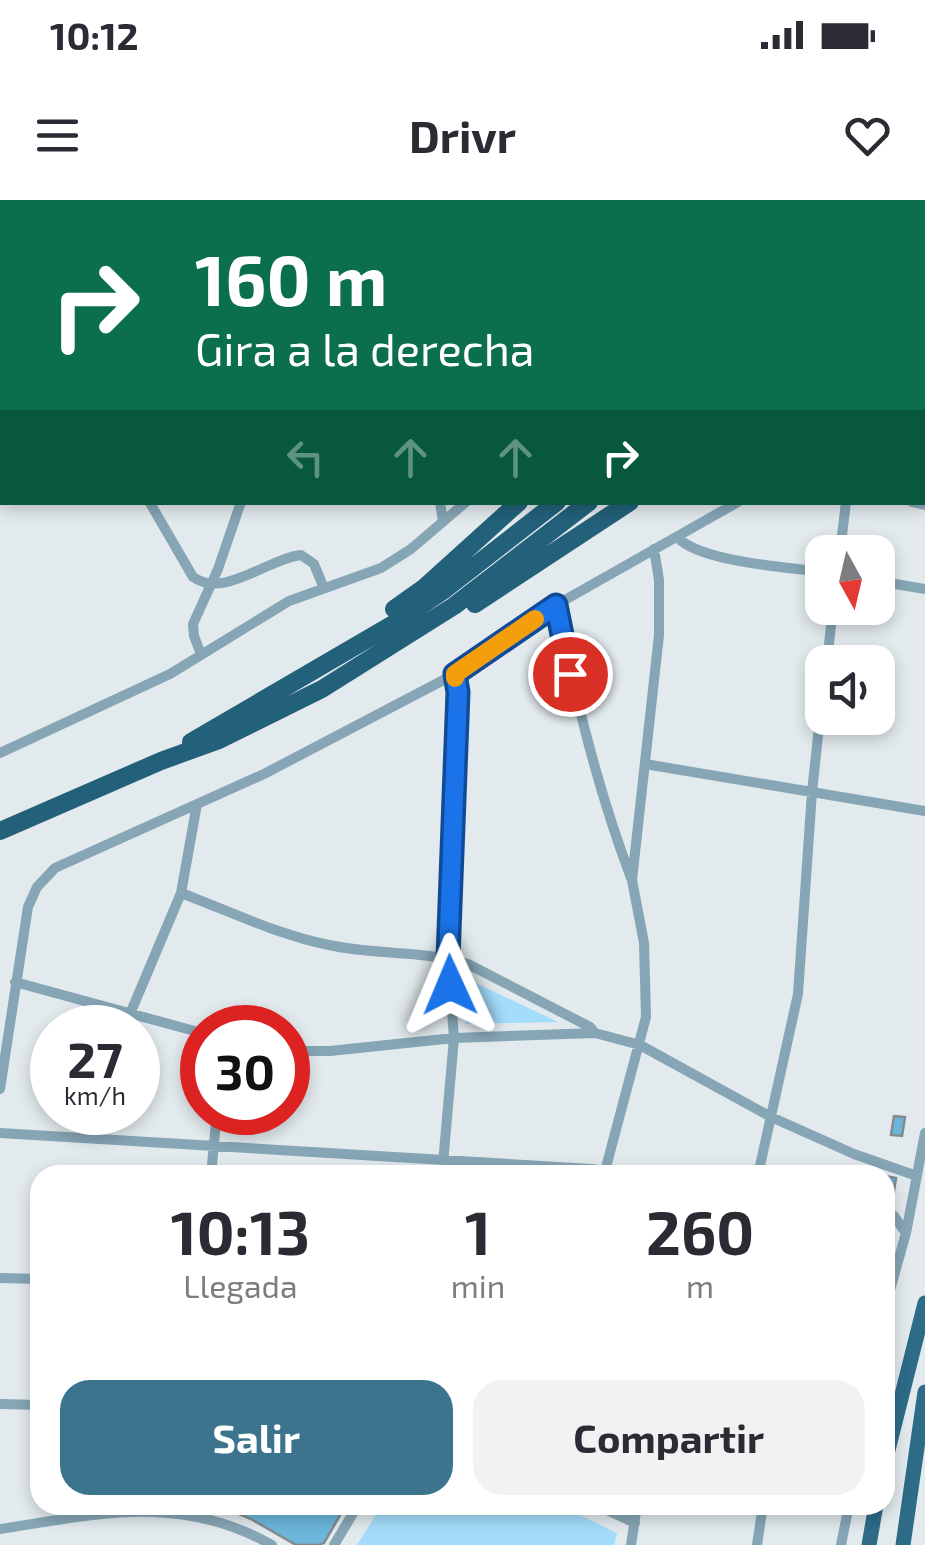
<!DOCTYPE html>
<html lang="es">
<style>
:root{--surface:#fff;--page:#f2f2f3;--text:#2b2b33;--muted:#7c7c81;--accent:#3c748e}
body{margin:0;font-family:"Exo 2",sans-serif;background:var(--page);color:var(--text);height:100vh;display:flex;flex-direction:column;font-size:38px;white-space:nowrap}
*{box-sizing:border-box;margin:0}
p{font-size:32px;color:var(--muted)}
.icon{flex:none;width:55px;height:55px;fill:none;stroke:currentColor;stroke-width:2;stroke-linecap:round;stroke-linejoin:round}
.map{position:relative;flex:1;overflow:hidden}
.side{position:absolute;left:30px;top:965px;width:865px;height:350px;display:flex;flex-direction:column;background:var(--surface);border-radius:30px;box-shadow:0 5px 15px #0003}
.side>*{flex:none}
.guide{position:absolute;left:0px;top:0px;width:925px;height:305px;box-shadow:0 5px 15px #0003;background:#0b6e4f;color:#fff;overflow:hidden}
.needle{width:65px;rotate:172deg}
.fabs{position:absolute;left:805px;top:335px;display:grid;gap:20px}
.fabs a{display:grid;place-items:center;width:90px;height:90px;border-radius:20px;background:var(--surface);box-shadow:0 5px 15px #0003;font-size:50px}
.speed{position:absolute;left:30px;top:805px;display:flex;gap:20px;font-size:50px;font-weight:700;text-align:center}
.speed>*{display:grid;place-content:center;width:130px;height:130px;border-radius:50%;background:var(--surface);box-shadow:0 5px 15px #0003;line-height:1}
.speed small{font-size:25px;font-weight:400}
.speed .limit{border:15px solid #d22;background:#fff;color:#111}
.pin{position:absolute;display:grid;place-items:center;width:85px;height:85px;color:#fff;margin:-42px;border:5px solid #fff;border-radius:50%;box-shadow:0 2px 10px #0007}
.me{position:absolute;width:110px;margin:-55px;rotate:359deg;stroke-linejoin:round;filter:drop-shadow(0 0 8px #0008)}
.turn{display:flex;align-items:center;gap:35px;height:210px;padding:0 30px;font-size:45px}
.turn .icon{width:130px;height:130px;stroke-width:2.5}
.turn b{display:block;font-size:70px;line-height:85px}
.lanes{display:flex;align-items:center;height:95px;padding:0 30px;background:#0003;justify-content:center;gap:50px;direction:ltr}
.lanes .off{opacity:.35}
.eta{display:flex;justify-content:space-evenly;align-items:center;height:170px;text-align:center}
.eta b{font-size:60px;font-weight:700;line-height:70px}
.action{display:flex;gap:20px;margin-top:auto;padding:20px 30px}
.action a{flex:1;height:115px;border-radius:30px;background:var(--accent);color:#fff;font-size:40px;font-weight:700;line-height:115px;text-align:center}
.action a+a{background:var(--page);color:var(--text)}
.status{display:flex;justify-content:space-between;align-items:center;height:70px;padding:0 50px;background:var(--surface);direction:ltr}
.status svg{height:28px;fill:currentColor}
header{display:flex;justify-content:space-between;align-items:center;height:130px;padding:0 30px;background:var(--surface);font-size:45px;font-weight:700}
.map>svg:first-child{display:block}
</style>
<div class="status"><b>10:12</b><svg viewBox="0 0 49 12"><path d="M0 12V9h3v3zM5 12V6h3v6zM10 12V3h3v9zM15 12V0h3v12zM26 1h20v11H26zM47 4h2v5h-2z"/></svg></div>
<header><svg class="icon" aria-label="menu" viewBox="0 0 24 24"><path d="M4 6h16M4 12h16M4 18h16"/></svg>Drivr<svg class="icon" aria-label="heart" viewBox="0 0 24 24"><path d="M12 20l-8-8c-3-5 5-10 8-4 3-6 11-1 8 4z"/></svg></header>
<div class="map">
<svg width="925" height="1345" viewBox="0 0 925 1345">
<rect width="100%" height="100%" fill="#e2eaee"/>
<path fill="#a3ddfb" d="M467,779l91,43 -92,2z
M382,1305h177l58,28 -3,12h-257z"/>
<path fill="#6cb6db" stroke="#848b8f" stroke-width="2.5" d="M894,916l11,1 -3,19 -11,-1z
M885,976l11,2 -4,26 -7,-3z
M218,1305h128l-22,38 -6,2h-22l-45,-26z"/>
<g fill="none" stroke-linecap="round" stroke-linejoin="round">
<path stroke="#93999c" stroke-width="2.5" stroke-dasharray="10 5" stroke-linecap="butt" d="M79,0l4,2"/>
<path stroke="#86a5b5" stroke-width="10" d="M721,2l1,-2
M0,96l2,1
M440,302l3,20
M912,302l13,3
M150,303l43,74c31,22 74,-18 108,-22l13,9 9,22
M677,337c23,25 109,30 145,35
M840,352l6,-50
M878,381l47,8
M556,405c20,93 41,183 75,273
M201,454l-7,-18 -1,-12 25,-55 23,-67
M827,462l6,-54
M0,553l170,-79 119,-73 92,-33 30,-19 55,-47
M645,564l280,47
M181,693c48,18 97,42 148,52 45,10 94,5 139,19l122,63 5,6
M15,782l187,51
M130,814l51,-121 16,-89
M288,851h42l124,-13 141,-5 45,12 131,72 83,37 63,22
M0,889l28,-182 9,-20 18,-19 209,-94 191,-100
M0,933l591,36 50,6
M605,971l41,-154 -2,-74 -12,-63 27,-245v-55l-5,-31
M211,975l6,-63
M442,975l12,-137 -6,-80 10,-266 -3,-18 101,-69 182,-103
M758,975l40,-181 14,-202 10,-93
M885,1010l9,6 12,17
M0,1078l40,1
M885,1108l21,-75 19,-100
M0,1204l40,1
M596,1305l39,18
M0,1329c99,-15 180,-36 272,16
M334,1345l24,-40
M631,1345l6,-40
M757,1345l6,-40
M841,1345l8,-40"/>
<path stroke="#2d6b87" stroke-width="15" d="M885,1262l40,-159
M869,1345l7,-40
M903,1345l22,-153"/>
<path stroke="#23607a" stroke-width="18" d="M778,2l1,-2
M800,2v-2
M867,2l1,-2
M891,2l2,-2
M922,191l3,2
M475,404l155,-102
M394,409l31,-22 94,-85
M191,542l204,-119 49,-33 113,-88
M0,631l161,-70 58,-21 103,-51 132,-83 135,-104"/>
</g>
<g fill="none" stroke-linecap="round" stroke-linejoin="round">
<g stroke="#114b97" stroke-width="25">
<path id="route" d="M450,785l-2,-27 10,-266 -3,-18 101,-69 14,69"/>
</g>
<use href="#route" stroke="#1a73e8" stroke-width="18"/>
<path stroke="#f59e0b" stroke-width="18" d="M455,478v-4l80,-55"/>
</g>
</svg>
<div class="fabs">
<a><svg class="needle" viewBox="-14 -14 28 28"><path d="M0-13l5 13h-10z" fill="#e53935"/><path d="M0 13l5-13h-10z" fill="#7c7c81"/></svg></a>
<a><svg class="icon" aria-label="sound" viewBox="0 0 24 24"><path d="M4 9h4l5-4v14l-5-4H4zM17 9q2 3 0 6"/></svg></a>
</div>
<div class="speed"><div>27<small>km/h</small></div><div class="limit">30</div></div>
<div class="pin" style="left:570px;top:474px;background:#d93025"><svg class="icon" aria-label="arrive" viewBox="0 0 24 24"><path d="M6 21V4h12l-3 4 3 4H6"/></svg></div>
<svg class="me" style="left:450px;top:785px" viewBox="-20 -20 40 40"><path d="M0-17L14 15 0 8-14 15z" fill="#1a73e8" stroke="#fff" stroke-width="4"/></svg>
<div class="guide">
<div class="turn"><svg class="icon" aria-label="right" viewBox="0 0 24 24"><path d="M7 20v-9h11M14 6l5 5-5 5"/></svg><div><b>160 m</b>Gira a la derecha</div></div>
<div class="lanes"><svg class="icon off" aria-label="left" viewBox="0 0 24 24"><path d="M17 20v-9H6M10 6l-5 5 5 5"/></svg><svg class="icon off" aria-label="ahead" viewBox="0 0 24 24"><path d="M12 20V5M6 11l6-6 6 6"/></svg><svg class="icon off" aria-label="ahead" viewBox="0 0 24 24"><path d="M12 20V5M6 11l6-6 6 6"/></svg><svg class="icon" aria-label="right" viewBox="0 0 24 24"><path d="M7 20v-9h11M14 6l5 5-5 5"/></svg></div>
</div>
<section class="side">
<div class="eta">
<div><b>10:13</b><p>Llegada</p></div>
<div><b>1</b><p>min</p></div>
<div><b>260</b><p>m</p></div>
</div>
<div class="action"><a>Salir</a><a>Compartir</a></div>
</section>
</div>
